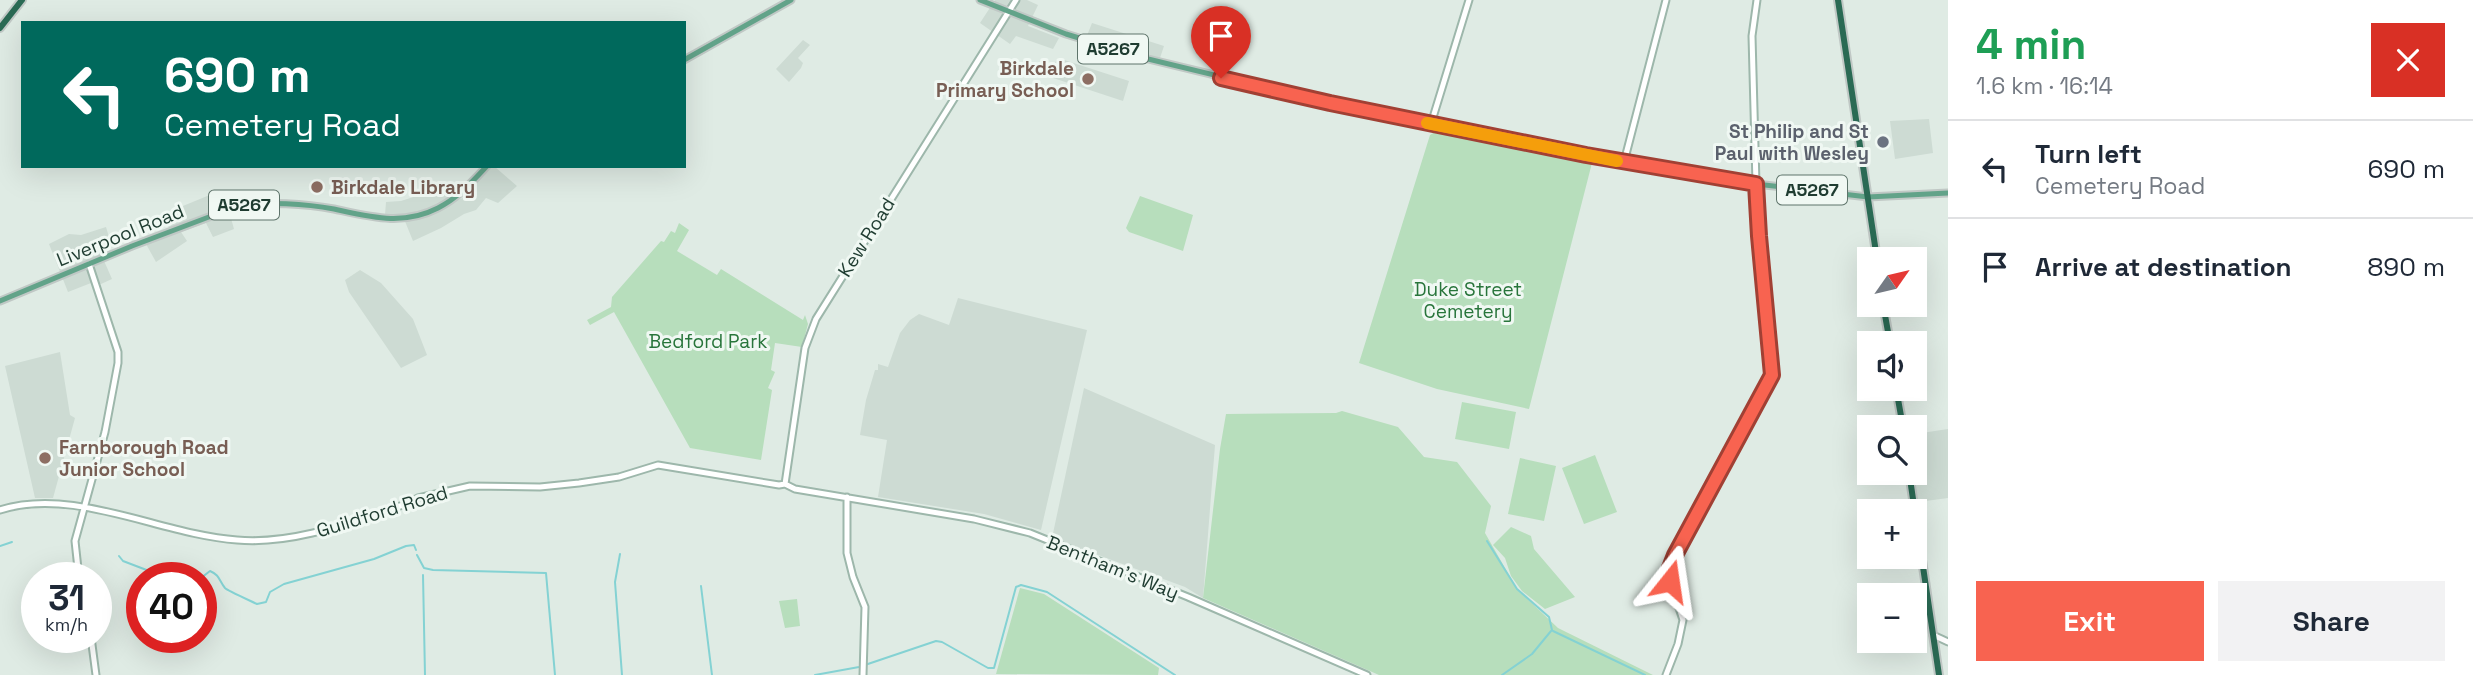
<!DOCTYPE html>
<meta charset="utf-8">
<style>
:root{--surface:#fff;--page:#f2f2f3;--text:#1f2937;--muted:#747a83;--line:#e0e1e3;--accent:#f86350}
body{margin:0;font-family:"Space Grotesk",sans-serif;background:var(--page);color:var(--text);height:100vh;display:flex;flex-direction:column;font-size:26px;white-space:nowrap}
*{box-sizing:border-box;margin:0}
p{font-size:23px;color:var(--muted)}
.icon{flex:none;width:38px;height:38px;fill:none;stroke:currentColor;stroke-width:2;stroke-linecap:round;stroke-linejoin:round}
.map{position:relative;flex:1;overflow:hidden}
.details{display:flex;flex-direction:column;background:var(--surface);width:525px}
.details>*{flex:none}
.banner{position:absolute;left:21px;top:21px;width:665px;height:147px;border-radius:0px;box-shadow:0 7px 28px #0002;background:#00695c;color:#fff;overflow:hidden}
.needle{width:46px;rotate:56deg}
.fabs{position:absolute;left:1857px;top:247px;display:grid;gap:14px}
.fabs a{display:grid;place-items:center;width:70px;height:70px;border-radius:0px;background:var(--surface);box-shadow:0 7px 28px #0002;font-size:35px}
.speed{position:absolute;left:21px;top:562px;display:flex;gap:14px;font-size:35px;font-weight:700;text-align:center}
.speed>*{display:grid;place-content:center;width:91px;height:91px;border-radius:50%;background:var(--surface);box-shadow:0 7px 28px #0002;line-height:1}
.speed small{font-size:18px;font-weight:400}
.speed .limit{border:10px solid #d22;background:#fff;color:#111}
.pin{position:absolute;display:grid;place-items:center;width:60px;height:60px;color:#fff;margin:-72px -30px;border-radius:50% 50% 50% 0;rotate:-45deg;box-shadow:0 0 7px #0007}
.pin .icon{rotate:45deg}
.me{position:absolute;width:77px;margin:-38px;rotate:15deg;stroke-linejoin:round;filter:drop-shadow(0 0 5px #0008)}
.turn{display:flex;align-items:center;gap:24px;height:147px;padding:0 28px;font-size:32px}
.turn .icon{width:91px;height:91px;stroke-width:2.5}
.turn b{display:block;font-size:49px;line-height:60px}
.round{display:grid;place-items:center;flex:none;width:74px;height:74px;border-radius:0px;background:var(--page)}
.overview{display:flex;align-items:center;justify-content:space-between;height:119px;padding:0 28px}
h1{font-size:42px;font-weight:800;line-height:52px;color:#1e9e55}
.action{display:flex;gap:14px;margin-top:auto;padding:14px 28px}
.action a{flex:1;height:80px;border-radius:0px;background:var(--accent);color:#fff;font-size:28px;font-weight:800;line-height:80px;text-align:center}
.action a+a{background:var(--page);color:var(--text)}
ul{padding:0;list-style:none}
li{display:flex;align-items:center;gap:21px;height:98px;padding:0 28px;border-top:2px solid var(--line)}
li div{flex:1}
li b{display:block;font-size:26px}
li em{font-style:normal}
main{display:flex;flex:1;min-height:0}
.map>svg:first-child{display:block}
</style>
<main>
<div class="map">
<svg width="1948" height="675" viewBox="0 0 1948 675">
<rect width="100%" height="100%" fill="#dfebe4"/>
<path fill="#cddbd3" d="M995,0h32l11,5 -10,21 31,12 -6,11 -37,-13 -6,8 -30,-21z
M1092,23l72,23 -4,12 -13,-1 -61,-19z
M803,40l7,5 -12,13 5,5 -2,5 -12,14 -13,-13z
M1058,58l71,23 -6,20 -76,-25z
M1929,119l4,34 -38,6 -5,-38z
M491,166h3l23,20 -19,17 -12,-5 -10,12 -12,4 -23,14 -28,13 -11,-27 -17,1 1,-13 15,-1 37,-12 23,10z
M217,192l5,14 7,5 5,18 -21,8 -7,-14 -25,9 6,9 -31,21 -10,-18 26,-11 -11,-18z
M106,227l6,20 -11,7 11,25 -11,5 -10,-1 -23,9 -19,-48 20,-10 12,1z
M360,270l21,13 32,36 14,36 -26,13 -52,-76 -4,-12z
M958,298l129,32 -46,200 -57,-16 -106,-17 9,-57 -27,-5 6,-35 9,-30h3v-6l10,3 12,-34 10,-13 9,-6 30,11z
M60,352l10,63 5,3 -22,80h-18l-30,-132z
M1084,388l131,57 -12,153 -18,-11 -133,-49z
M1948,429v69l-30,4 -5,-29 2,-39z"/>
<path fill="#b7debc" d="M1441,128l152,31 -64,250 -92,-20 -78,-26 71,-228z
M1140,196l53,19 -10,36 -54,-19 -3,-4z
M679,223l10,7 -12,21 40,24 4,-6 82,51 2,-5 3,9 -6,23 -27,-4 -4,27 4,2 -7,16 4,2 -11,70 -71,-12 -76,-136 -24,13 -3,-5 24,-13 1,-10 49,-56 3,1 7,-11 4,2z
M1462,402l54,10 -7,37 -54,-10z
M1342,411l56,16 26,30 33,5 34,44 -6,27 32,56 41,39 95,47h-274l-176,-77 17,-149 6,-35 110,-1z
M1595,455l22,57 -33,12 -22,-56z
M1520,458l36,8 -12,55 -36,-7z
M1511,527l20,9 3,13 41,48 -30,12 -23,-18 -11,-15 -6,-18 -12,-13z
M1020,588l24,6 115,74 -1,7 -162,-1z
M797,599l3,27 -15,2 -6,-27z"/>
<g fill="none" stroke-linecap="round" stroke-linejoin="round">
<path stroke="#84d2d3" stroke-width="2" d="M1487,541l30,48 32,28 3,13
M0,546l12,-4
M620,554l-5,28 7,93
M417,555l7,13 9,2 113,3 9,102
M119,556l4,5 34,13 4,-8c8,-2 18,4 22,12
M423,575l2,100
M201,578l9,-7c10,4 9,10 15,17 3,3 26,13 32,16l9,-2 4,-10 14,-8 90,-25 32,-13 8,-1 2,5
M701,586l11,89
M1553,631l92,44
M815,675l44,-8 77,-26 6,1 46,26h6l22,-81 5,-2 26,7 128,83
M1502,675l30,-21 19,-23"/>
<g stroke="#9db7ab" stroke-width="9">
<path id="secondary" d="M1431,124l38,-124
M1624,162l42,-162
M785,484l20,-136 11,-29 200,-319
M847,497v56l6,24 12,30 -2,68
M0,510c74,-24 162,25 237,30 58,5 117,-19 172,-37l9,-5 52,-12 70,1 39,-4 40,-6 39,-12 121,20 6,-1 10,5 179,30 56,14 158,64 179,78
M79,578l-4,-37 30,-109 13,-69v-11l-29,-88
M1933,635l15,7
M91,637l5,38
M1666,675l12,-31 5,-24 -13,-39 -1,-13 13,-28 83,-150 7,-15 -16,-191 -4,-148 5,-36"/>
</g>
<g stroke="#c0c8c5" stroke-width="9">
<path id="primary" d="M980,0l86,34 78,24 186,45 256,52 170,29 112,13 80,-4
M684,60l107,-60
M0,301l132,-55 106,-40c27,-5 69,-2 96,3 37,8 69,17 104,-1 20,-10 34,-26 49,-42"/>
</g>
<g stroke="#c0c8c5" stroke-width="10">
<path id="highway" d="M1838,0l39,259
M0,28l22,-28
M1883,304l7,39
M1896,388l7,39
M1909,472l30,203"/>
</g>
<use href="#secondary" stroke="#fff" stroke-width="5"/>
<use href="#primary" stroke="#62a389" stroke-width="5"/>
<use href="#highway" stroke="#2a6a54" stroke-width="6"/>
</g>
<g fill="none" stroke-linecap="round" stroke-linejoin="round">
<g stroke="#a14034" stroke-width="18">
<path id="route" d="M1221,78l109,25 256,52 170,29 3,52 13,139 -97,180 -5,13v13"/>
</g>
<use href="#route" stroke="#f86350" stroke-width="12"/>
<path stroke="#f59e0b" stroke-width="12" d="M1427,123l190,38"/>
</g>
<g fill="#8d6e63" stroke="#f0f8f3" stroke-width="2.5">
<circle cx="1088" cy="79" r="7"/>
<circle cx="317" cy="187" r="7"/>
<circle cx="45" cy="458" r="7"/>
</g>
<circle fill="#6b7280" stroke="#f0f8f3" stroke-width="2.5" cx="1883" cy="142" r="7"/>
<g text-anchor="middle" stroke-width="6" stroke-linejoin="round" paint-order="stroke">
<g fill="#f0f8f3" stroke="#5e746b" stroke-width="2">
<rect x="1078" y="34.5" width="70" height="29" rx="5"/>
<rect x="1777" y="175.5" width="70" height="29" rx="5"/>
<rect x="209" y="190.5" width="70" height="29" rx="5"/>
</g>
<g font-size="18" font-weight="bold" fill="#1f3c31">
<text x="1113" y="55">A5267</text>
<text x="1812" y="196">A5267</text>
<text x="244" y="211">A5267</text>
</g>
<g font-size="19" font-weight="bold" fill="#785e54" stroke="#f0f8f3" text-anchor="start">
<text x="1074" y="75" text-anchor="end">Birkdale<tspan x="1074" dy="22">Primary School</tspan></text>
<text x="331" y="194">Birkdale Library</text>
<text x="59" y="454">Farnborough Road<tspan x="59" dy="22">Junior School</tspan></text>
</g>
<g font-size="19" font-weight="bold" fill="#5b616d" stroke="#f0f8f3" text-anchor="end">
<text x="1869" y="138">St Philip and St<tspan x="1869" dy="22">Paul with Wesley</tspan></text>
</g>
<g font-size="19" fill="#1f3c31" stroke="#f0f8f3">
<text transform="translate(120 235) rotate(-22)" y="7">Liverpool Road</text>
<text transform="translate(866 237) rotate(-58)" y="7">Kew Road</text>
<text transform="translate(382 511) rotate(-17)" y="7">Guildford Road</text>
<text transform="translate(1113 567) rotate(22)" y="7">Bentham's Way</text>
</g>
<g font-size="19" fill="#28753b" stroke="#f0f8f3">
<text x="1468" y="296">Duke Street<tspan x="1468" dy="22">Cemetery</tspan></text>
<text x="708" y="348">Bedford Park</text>
</g>
</g>
</svg>
<div class="fabs">
<a><svg class="needle" viewBox="-14 -14 28 28"><path d="M0-13l5 13h-10z" fill="#e53935"/><path d="M0 13l5-13h-10z" fill="#747a83"/></svg></a>
<a><svg class="icon" aria-label="sound" viewBox="0 0 24 24"><path d="M4 9h4l5-4v14l-5-4H4zM17 9q2 3 0 6"/></svg></a>
<a><svg class="icon" aria-label="search" viewBox="0 0 24 24"><circle cx="10" cy="10" r="6"/><path d="M15 15l6 6"/></svg></a>
<a>+</a>
<a>−</a>
</div>
<div class="speed"><div>31<small>km/h</small></div><div class="limit">40</div></div>
<div class="pin" style="left:1221px;top:78px;background:#d93025"><svg class="icon" aria-label="arrive" viewBox="0 0 24 24"><path d="M6 21V4h12l-3 4 3 4H6"/></svg></div>
<svg class="me" style="left:1670px;top:581px" viewBox="-20 -20 40 40"><path d="M0-17L14 15 0 8-14 15z" fill="#f86350" stroke="#fff" stroke-width="4"/></svg>
<div class="banner">
<div class="turn"><svg class="icon" aria-label="left" viewBox="0 0 24 24"><path d="M17 20v-9H6M10 6l-5 5 5 5"/></svg><div><b>690 m</b>Cemetery Road</div></div>
</div>
</div>
<section class="details">
<div class="overview"><div><h1>4 min</h1><p>1.6 km · 16:14</p></div><a class="round" style="background:#d93025;color:#fff"><svg class="icon" aria-label="close" viewBox="0 0 24 24"><path d="M6 6l12 12M18 6L6 18"/></svg></a></div>
<ul>
<li><svg class="icon" aria-label="left" viewBox="0 0 24 24"><path d="M17 20v-9H6M10 6l-5 5 5 5"/></svg><div><b>Turn left</b><p>Cemetery Road</p></div><em>690 m</em></li>
<li><svg class="icon" aria-label="arrive" viewBox="0 0 24 24"><path d="M6 21V4h12l-3 4 3 4H6"/></svg><div><b>Arrive at destination</b></div><em>890 m</em></li>
</ul>
<div class="action"><a>Exit</a><a>Share</a></div>
</section>
</main>
